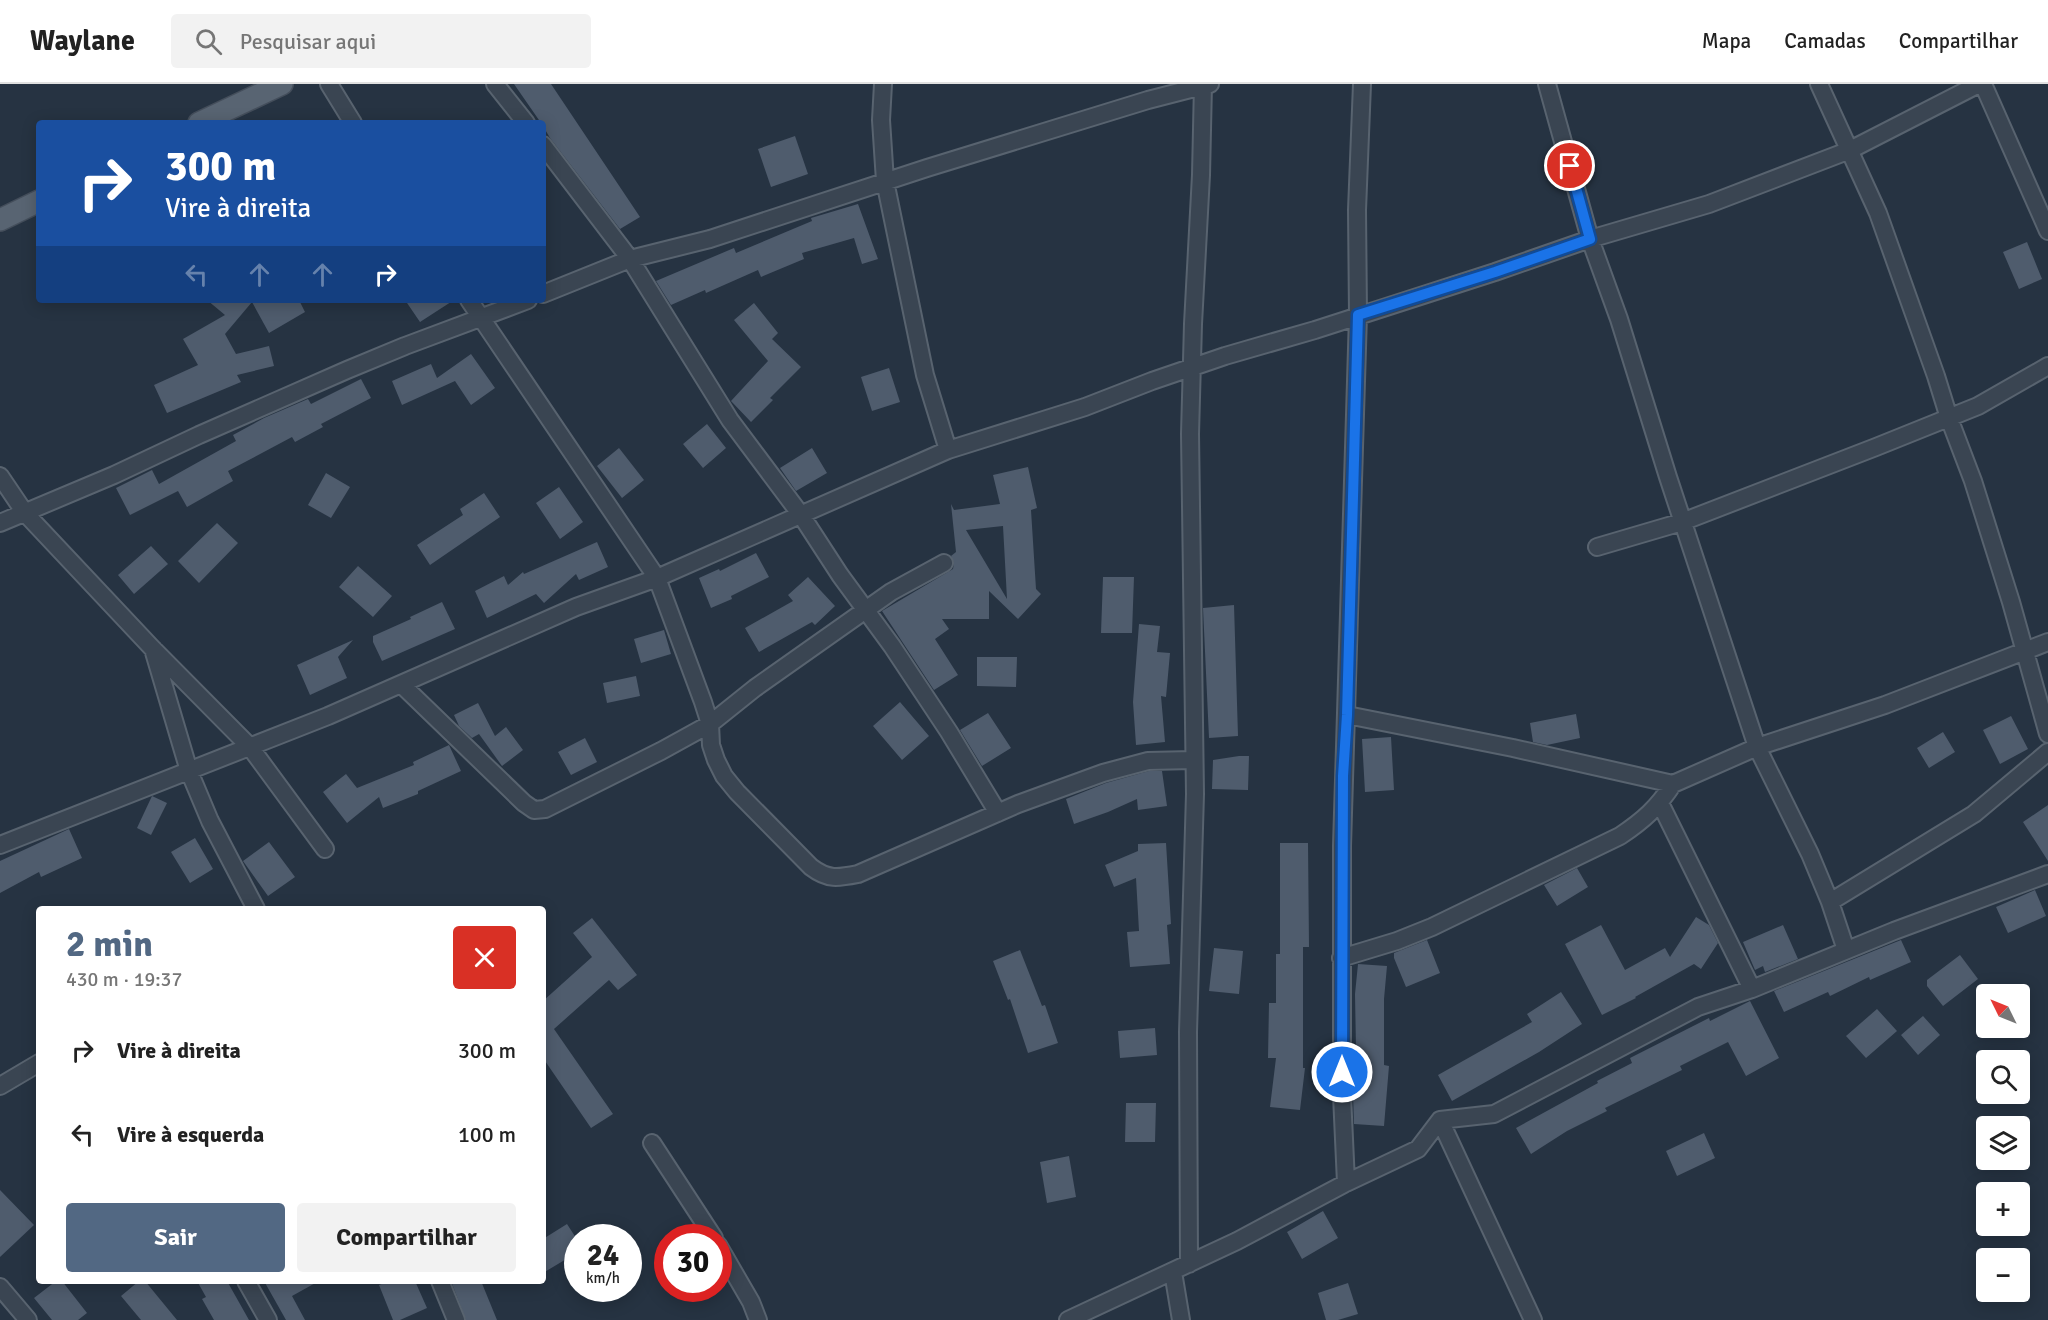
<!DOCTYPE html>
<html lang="pt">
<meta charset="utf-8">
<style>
:root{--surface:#fff;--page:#f2f2f2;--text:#222;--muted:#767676;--line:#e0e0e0;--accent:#526883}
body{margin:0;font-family:Signika,sans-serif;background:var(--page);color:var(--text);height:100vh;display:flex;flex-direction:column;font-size:22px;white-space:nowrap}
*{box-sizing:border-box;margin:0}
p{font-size:20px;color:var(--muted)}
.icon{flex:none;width:33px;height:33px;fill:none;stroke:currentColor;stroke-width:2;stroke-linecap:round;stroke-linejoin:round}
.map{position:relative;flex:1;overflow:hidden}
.panel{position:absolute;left:36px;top:822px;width:510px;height:378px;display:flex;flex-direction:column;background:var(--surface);border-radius:6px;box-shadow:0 3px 15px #0003}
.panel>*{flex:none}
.top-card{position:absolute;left:36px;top:36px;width:510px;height:183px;border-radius:6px;box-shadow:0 3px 15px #0003;background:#1a4fa0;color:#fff;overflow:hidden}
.needle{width:39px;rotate:313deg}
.tools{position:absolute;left:1976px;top:900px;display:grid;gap:12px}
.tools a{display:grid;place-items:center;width:54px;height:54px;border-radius:6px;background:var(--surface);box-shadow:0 3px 15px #0003;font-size:30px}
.speed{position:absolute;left:564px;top:1140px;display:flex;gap:12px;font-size:30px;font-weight:700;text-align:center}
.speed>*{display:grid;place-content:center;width:78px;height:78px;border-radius:50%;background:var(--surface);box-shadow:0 3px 15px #0003;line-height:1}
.speed small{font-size:15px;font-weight:400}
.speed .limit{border:9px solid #d22;background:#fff;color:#111}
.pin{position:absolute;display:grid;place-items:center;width:51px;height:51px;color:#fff;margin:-26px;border:3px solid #fff;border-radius:50%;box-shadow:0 2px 6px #0007}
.me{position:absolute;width:66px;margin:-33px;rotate:0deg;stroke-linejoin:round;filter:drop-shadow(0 0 4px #0008)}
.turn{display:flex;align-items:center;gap:21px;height:126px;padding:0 30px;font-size:27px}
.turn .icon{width:78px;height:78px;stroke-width:2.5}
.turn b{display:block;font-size:42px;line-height:51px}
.lanes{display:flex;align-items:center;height:57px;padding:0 30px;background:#0003;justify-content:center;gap:30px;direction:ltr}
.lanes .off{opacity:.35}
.round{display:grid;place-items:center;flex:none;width:63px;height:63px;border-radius:6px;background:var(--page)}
.overview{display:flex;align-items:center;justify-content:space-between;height:102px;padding:0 30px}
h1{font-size:36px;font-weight:700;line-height:45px;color:var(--accent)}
.button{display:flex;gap:12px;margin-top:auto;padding:12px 30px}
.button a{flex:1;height:69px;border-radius:6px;background:var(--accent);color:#fff;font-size:24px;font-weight:700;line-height:69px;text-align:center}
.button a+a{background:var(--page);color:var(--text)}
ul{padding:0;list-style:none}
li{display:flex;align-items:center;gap:18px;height:84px;padding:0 30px}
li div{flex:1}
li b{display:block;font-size:22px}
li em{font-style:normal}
header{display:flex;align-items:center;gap:36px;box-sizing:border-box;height:84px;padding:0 30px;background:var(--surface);border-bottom:2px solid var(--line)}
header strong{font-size:28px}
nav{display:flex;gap:33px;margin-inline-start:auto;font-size:21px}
.search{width:420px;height:54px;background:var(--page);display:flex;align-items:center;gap:15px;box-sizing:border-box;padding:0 21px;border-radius:6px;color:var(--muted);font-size:22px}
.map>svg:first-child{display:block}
</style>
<header>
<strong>Waylane</strong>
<div class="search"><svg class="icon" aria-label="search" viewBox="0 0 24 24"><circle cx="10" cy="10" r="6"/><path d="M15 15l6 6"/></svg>Pesquisar aqui</div>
<nav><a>Mapa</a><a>Camadas</a><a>Compartilhar</a></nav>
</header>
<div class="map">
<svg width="2048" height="1236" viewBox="0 0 2048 1236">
<rect width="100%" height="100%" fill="#263342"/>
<path fill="#4f5c6d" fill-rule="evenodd" d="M514,0h37l89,133 -20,12 -70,-91 -7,-12v-3h-2z
M795,52l13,38 -37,13 -13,-38z
M858,120l20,55 -16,5 -8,-26 -52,15 2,6 -43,18 -3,-7 -52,23 -1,-3 -34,15 -15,-24 78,-33 2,5 76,-32 -1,-3z
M2027,158l15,37 -23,10 -16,-37z
M207,216h92l6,12 -36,21 -17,-31 -27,32 11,20 33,-8 5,20 -37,9 4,7 -74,31 -13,-28 44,-20 -15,-26 42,-24z
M405,216h49l-34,22z
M754,219l24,30 -6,6 29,28 -31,31 3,2 -22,22 -20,-21 37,-40 -34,-41z
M471,270l24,34 -24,17 -16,-24 -53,24 -10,-24 39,-17 6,14z
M889,284l11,34 -28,9 -11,-34z
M361,295l10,19 -50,26 2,3 -28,15 -3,-5 -64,34 5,10 -46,26 -9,-16 -48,24 -14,-27 36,-18 7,14 77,-43 -3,-6 31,-17 44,-19 3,5z
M707,340l19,24 -23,20 -20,-24z
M619,364l25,32 -22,18 -25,-32z
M812,364l15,25 -31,18 -16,-23z
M1028,383l9,41 -6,2 5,79 5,5 -23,25 -29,-28v28h-47l7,10 -14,10 23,36 -24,15 -52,-79 71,-42 1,-6 -3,-7 5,-4 -5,-48 3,6 46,-6 -7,-29zM1003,442l4,73 -41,-69z
M326,389l24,14 -19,31 -23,-13z
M559,403l24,35 -23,17 -24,-36z
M484,409l16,24 -70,48 -13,-20 46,-30 -3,-6z
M217,439l21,20 -39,40 -21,-22z
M597,458l11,25 -29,13 -3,-6 -32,29 -8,-9 -49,24 -12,-27 29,-15 4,9 15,-13 1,2z
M151,462l17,18 -34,30 -16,-19z
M756,469l13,24 -38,19 1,3 -21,9 -12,-30 20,-9 1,2z
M358,482l34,30 -19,21 -34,-30z
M808,493l27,29 -20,19 -3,-3 -53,30 -14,-24 48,-27 -5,-6z
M1103,493h31l-2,56h-31z
M442,518l13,27 -73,32 -9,-19v-6l38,-17 -1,-2z
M1234,521l4,131 -29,2 -6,-130z
M1139,540l21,2 -3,26 13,1 -4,44 -5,-1 4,46 -29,3 -3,-43z
M664,546l7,24 -30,9 -7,-24z
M353,556l-15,17 9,21 -37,17 -13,-30z
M977,573h40l-1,30 -39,-1z
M636,592l4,20 -33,7 -4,-20z
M900,618l29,34 -27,24 -29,-34z
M478,619l17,33 11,-9 17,23 -21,16 -23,-32 -7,4 -13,-12 -5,-11z
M988,629l23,35 -29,18 -22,-36z
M1576,630l4,24 -33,7 -14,-3 -3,-19z
M2011,632l17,33 -28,15 -17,-34z
M1943,648l12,20 -26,16 -12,-20z
M1391,653l3,53 -29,2 -3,-53z
M585,654l12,24 -26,13 -13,-23z
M449,661l12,26 -43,20v3l-35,14 -4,-11 -32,26 -24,-31 23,-18 11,14 57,-23 -1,-3z
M1239,672h10l-1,34 -36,-1 1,-29z
M1149,687h13l5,35 -29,4 -1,-11 -29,13 -34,12 -8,-25 40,-16z
M152,712l15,7 -16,32 -14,-7z
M2048,721v56l-25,-39z
M69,745l13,29 -41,19 -2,-5 -39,21v-32z
M195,754l18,31 -23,14 -19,-31z
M269,758l26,35 -27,19 -25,-35z
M1166,759l5,81 -4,1 3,39 -40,3 -3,-35 12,-1 -3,-53 -22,9 -9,-22 33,-14v-7z
M1280,759h28l1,104h-6v121h2l-5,42 -30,-3 6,-49h-8l1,-55h7v-49h4z
M1577,784l11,19 -31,19 -13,-21z
M2035,806l11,26 -38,17 -12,-26z
M1696,833l13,8 9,18 -17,26 -7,-5 -59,33 1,1 -34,17 -37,-71 36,-19 24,45 40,-22 5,9z
M592,834l45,57 -19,15 -9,-10 -55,49 59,85 -22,14 -48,-70v-57l49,-44 -19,-24z
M1783,841l15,34 -33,13 -2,-6 -8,4 -12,-28z
M1427,856l13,33 -34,14 -12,-29v-5z
M1901,856l10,22 -41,18 -1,-3 -39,19 -2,-4 -44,20 -10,-21z
M1214,864l29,3 -4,43 -30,-3z
M1020,866l22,56 3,-1 13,38 -30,10 -18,-54 -2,1 -15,-39z
M1960,871l18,24 -35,27 -16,-20v-6z
M1358,880l29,2 -3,33v66l5,1 -5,60 -30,-2 -1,-30 3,-45 -1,-55z
M1561,908l21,32 -43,28 -87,49 -14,-26 94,-53 -5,-8z
M1750,917l29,57 -33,18 -18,-34 -48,24 2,4 -77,38 2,3 -40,20 -36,23 -15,-26 82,-45 -1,-2 35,-18 -2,-5 79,-40 1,3z
M1877,925l20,22 -31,27 -20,-22z
M1923,932l17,19 -22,20 -17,-20z
M1155,944l2,27 -37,3 -2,-27z
M1126,1019h30l-1,39h-30z
M1704,1049l11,25 -38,18 -11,-25z
M1069,1072l7,41 -29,6 -7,-41z
M0,1106l34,35 -34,32z
M1323,1127l15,27 -36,21 -15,-27z
M567,1140l11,17v11l-35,21v-34z
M56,1197h6l25,32 -9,7h-26l-18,-22z
M139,1197h6l32,39h-36l-20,-24z
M197,1197h30l22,39h-35l-12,-21 4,-2z
M264,1197h55l-27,15 13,24h-19z
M389,1197h26l12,27 -27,12h-7l-14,-35z
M451,1197h30l16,39h-31z
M1348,1199l10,31 -20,6h-12l-8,-27z"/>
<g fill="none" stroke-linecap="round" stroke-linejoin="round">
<g stroke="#58636f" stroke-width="20">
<path id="minor" d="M329,0l24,39
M495,0l31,39
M883,0l-2,36 4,61 40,194 23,75
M1547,0l43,155 29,80 49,158 89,270 53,107 20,48 16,48
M1819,0l59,129 58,163 13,42 24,63 38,121 37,132
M1983,0l65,147
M543,61l87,114 100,161 71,95 39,60 52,71 57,86 49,81
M543,210l87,-35 80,-20 217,-71 221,-68 62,-16
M469,216l188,278 46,124 7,22 1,21 5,15 8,16 13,16 74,75c17,13 27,11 47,7l160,-70 85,-31 45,-12 45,-1
M0,392l25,37 128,136 97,98 75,102
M0,439l114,-48 85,-40 148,-65 58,-24 123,-46
M1597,463l85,-25 194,-75 102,-41 70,-40
M153,565l36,122 21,50 46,88
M401,600l123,119 10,7 11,-1 116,-58 49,-27 45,-36 136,-96 53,-29
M1347,631l166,33 160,36 84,-37 128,-42 163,-63
M1660,719l92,186
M0,761l328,-129 248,-109 81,-29 291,-128 137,-43 67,-26 73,-25 90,-26 180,-58 95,-33 119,-35 141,-54 129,-66
M1830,818l144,-88 74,-62
M1341,874l56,-17 35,-14 188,-91c24,-16 37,-28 53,-52
M0,1002l39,-23
M1440,1036l93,200
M652,1059l62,95
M1346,1099l-4,-88v-249l16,-531 -1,-105 5,-126
M718,1161l33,57 7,18
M1189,1180l-1,-232 7,-238 -5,-360 3,-110 8,-149 2,-91
M1173,1188l8,48
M246,1197l22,39
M440,1197l16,39
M0,1203l28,33
M1068,1236l169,-79 109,-58 72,-34 22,-29 54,-6 204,-107 54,-18 142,-58 154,-57"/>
</g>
<g stroke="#444e5b" stroke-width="24">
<path id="major" d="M199,39l83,-39
M0,136l39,-19"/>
</g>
<use href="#minor" stroke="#3a4552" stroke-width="16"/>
<use href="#major" stroke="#586472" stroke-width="21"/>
</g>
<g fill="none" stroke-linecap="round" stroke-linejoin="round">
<g stroke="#114b97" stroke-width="15">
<path id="route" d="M1342,988l1,-296 4,-61 11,-400 137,-43 95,-33 -20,-73"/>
</g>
<use href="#route" stroke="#1a73e8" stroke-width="10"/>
</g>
</svg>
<div class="tools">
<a><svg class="needle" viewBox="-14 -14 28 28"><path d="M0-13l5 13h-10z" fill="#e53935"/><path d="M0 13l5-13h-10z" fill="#767676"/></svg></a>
<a><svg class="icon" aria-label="search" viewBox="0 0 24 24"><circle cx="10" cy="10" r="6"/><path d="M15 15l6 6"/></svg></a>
<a><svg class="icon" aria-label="layers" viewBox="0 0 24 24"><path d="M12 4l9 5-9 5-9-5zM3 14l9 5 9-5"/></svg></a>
<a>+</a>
<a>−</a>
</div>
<div class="speed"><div>24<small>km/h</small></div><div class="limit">30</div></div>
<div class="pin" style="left:1570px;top:82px;background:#d93025"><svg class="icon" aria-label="arrive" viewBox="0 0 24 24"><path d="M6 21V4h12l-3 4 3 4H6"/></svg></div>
<svg class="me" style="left:1342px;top:988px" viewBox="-20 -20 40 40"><circle r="17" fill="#1a73e8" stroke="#fff" stroke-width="3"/><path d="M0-11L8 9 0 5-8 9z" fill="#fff"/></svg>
<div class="top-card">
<div class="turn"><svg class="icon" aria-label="right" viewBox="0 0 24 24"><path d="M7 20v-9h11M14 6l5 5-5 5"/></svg><div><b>300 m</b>Vire à direita</div></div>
<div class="lanes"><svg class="icon off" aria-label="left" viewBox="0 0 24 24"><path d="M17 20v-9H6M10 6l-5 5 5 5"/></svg><svg class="icon off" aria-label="ahead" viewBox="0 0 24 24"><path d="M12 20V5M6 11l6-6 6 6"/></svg><svg class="icon off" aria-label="ahead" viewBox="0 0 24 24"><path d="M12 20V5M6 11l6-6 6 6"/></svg><svg class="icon" aria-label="right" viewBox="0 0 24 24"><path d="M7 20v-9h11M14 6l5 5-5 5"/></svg></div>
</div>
<section class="panel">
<div class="overview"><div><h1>2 min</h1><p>430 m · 19:37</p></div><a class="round" style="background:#d93025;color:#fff"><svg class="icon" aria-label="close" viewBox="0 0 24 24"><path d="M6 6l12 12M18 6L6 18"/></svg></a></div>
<ul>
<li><svg class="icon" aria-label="right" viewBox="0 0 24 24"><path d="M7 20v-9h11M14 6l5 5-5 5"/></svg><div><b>Vire à direita</b></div><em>300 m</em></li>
<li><svg class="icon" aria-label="left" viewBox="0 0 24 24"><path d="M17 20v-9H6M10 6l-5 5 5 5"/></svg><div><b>Vire à esquerda</b></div><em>100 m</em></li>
</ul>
<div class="button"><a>Sair</a><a>Compartilhar</a></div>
</section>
</div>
